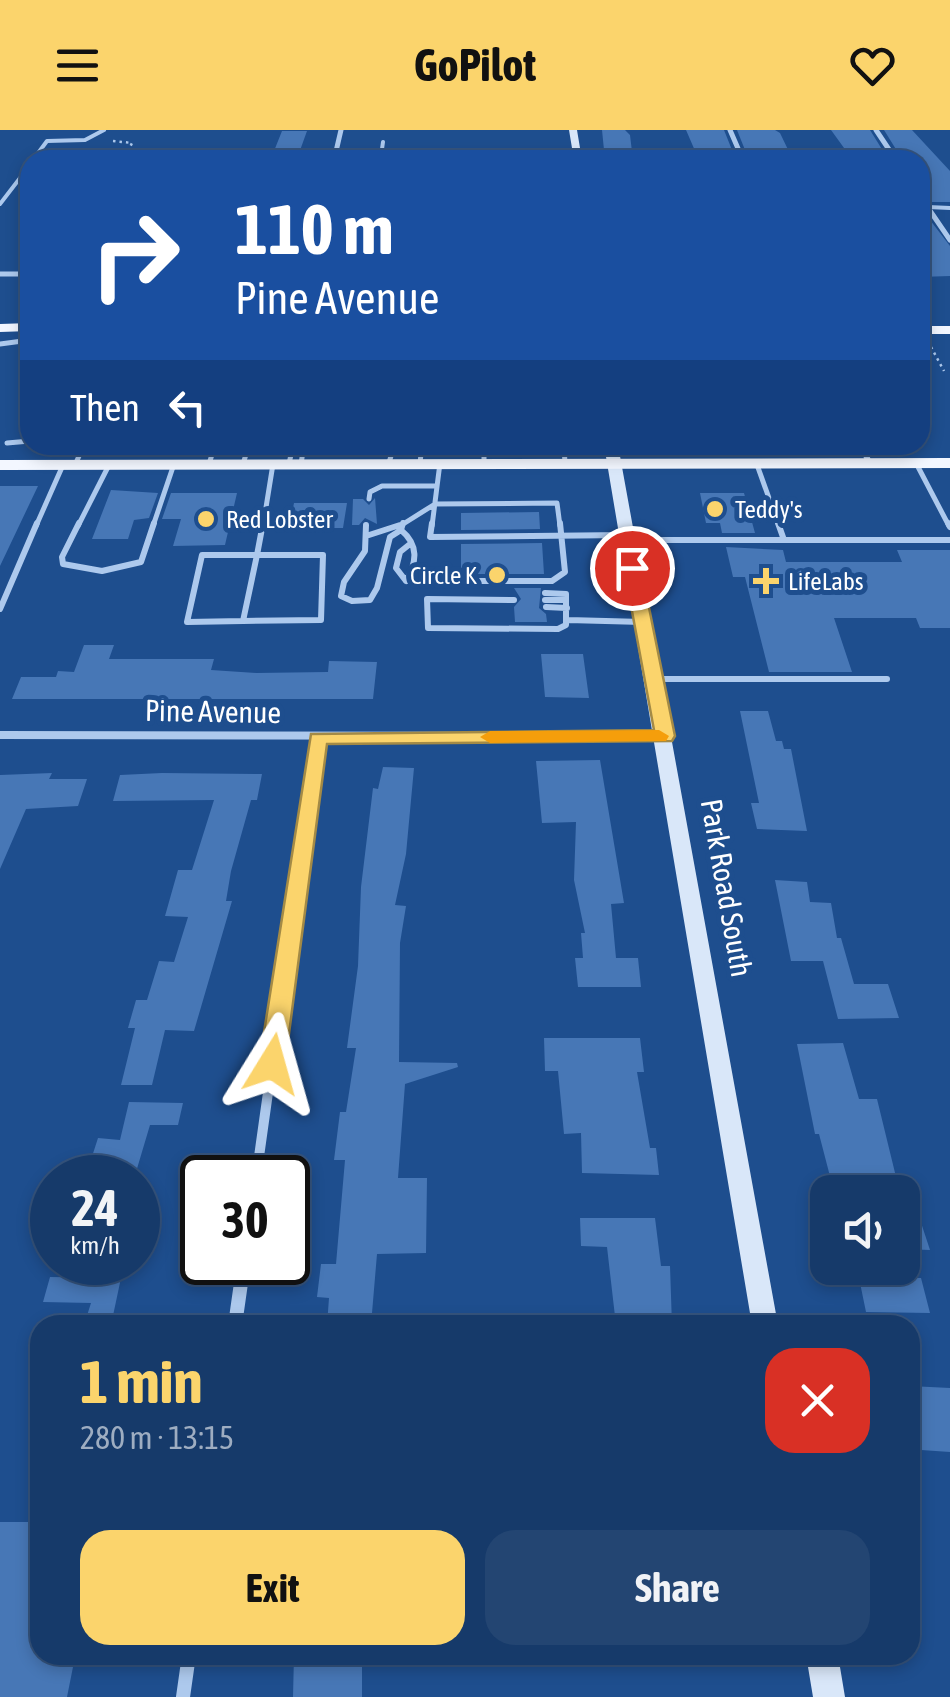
<!DOCTYPE html>
<meta charset="utf-8">
<style>
:root{--surface:#163a6a;--page:#234572;--text:#f1f3f6;--muted:#9eadc1;--line:#35547e;--accent:#fbd46c}
body{margin:0;font-family:"Asap Condensed",sans-serif;background:var(--page);color:var(--text);height:100vh;display:flex;flex-direction:column;font-size:38px;white-space:nowrap}
*{box-sizing:border-box;margin:0}
p{font-size:32px;color:var(--muted)}
.icon{flex:none;width:55px;height:55px;fill:none;stroke:currentColor;stroke-width:2;stroke-linecap:round;stroke-linejoin:round}
.map{position:relative;flex:1;overflow:hidden}
.sheet{position:absolute;left:30px;top:1185px;width:890px;height:350px;display:flex;flex-direction:column;background:var(--surface);border-radius:30px;box-shadow:0 5px 15px #0003,0 0 0 2px var(--line)}
.sheet>*{flex:none}
.guide{position:absolute;left:20px;top:20px;width:910px;height:305px;border-radius:30px;box-shadow:0 5px 15px #0003,0 0 0 2px var(--line);background:#1a4fa0;color:#fff;overflow:hidden}
.buttons{position:absolute;left:810px;top:1045px;display:grid;gap:20px}
.buttons a{display:grid;place-items:center;width:110px;height:110px;border-radius:20px;background:var(--surface);box-shadow:0 5px 15px #0003,0 0 0 2px var(--line);font-size:50px}
.speed{position:absolute;left:30px;top:1025px;display:flex;gap:20px;font-size:50px;font-weight:700;text-align:center}
.speed>*{display:grid;place-content:center;width:130px;height:130px;border-radius:50%;background:var(--surface);box-shadow:0 5px 15px #0003,0 0 0 2px var(--line);line-height:1}
.speed small{font-size:25px;font-weight:400}
.speed .limit{border:5px solid #111;border-radius:15px;background:#fff;color:#111}
.pin{position:absolute;display:grid;place-items:center;width:85px;height:85px;color:#fff;margin:-42px;border:5px solid #fff;border-radius:50%;box-shadow:0 2px 10px #0007}
.me{position:absolute;width:110px;margin:-55px;rotate:8deg;stroke-linejoin:round;filter:drop-shadow(0 0 8px #0008)}
.turn{display:flex;align-items:center;gap:35px;height:210px;padding:0 50px;font-size:45px}
.turn .icon{width:130px;height:130px;stroke-width:2.5}
.turn b{display:block;font-size:70px;line-height:85px}
.then{display:flex;align-items:center;height:95px;padding:0 50px;background:#0003;gap:20px;font-size:38px}
.round{display:grid;place-items:center;flex:none;width:105px;height:105px;border-radius:30px;background:var(--page)}
.overview{display:flex;align-items:center;justify-content:space-between;height:170px;padding:0 50px}
h1{font-size:60px;font-weight:700;line-height:75px;color:var(--accent)}
.action{display:flex;gap:20px;margin-top:auto;padding:20px 50px}
.action a{flex:1;height:115px;border-radius:30px;background:var(--accent);color:#111;font-size:40px;font-weight:700;line-height:115px;text-align:center}
.action a+a{background:var(--page);color:var(--text)}
header{display:flex;justify-content:space-between;align-items:center;height:130px;padding:0 50px;background:var(--accent);color:#111;font-size:45px;font-weight:700}
.map>svg:first-child{display:block}
</style>
<header><svg class="icon" aria-label="menu" viewBox="0 0 24 24"><path d="M4 6h16M4 12h16M4 18h16"/></svg>GoPilot<svg class="icon" aria-label="heart" viewBox="0 0 24 24"><path d="M12 20l-8-8c-3-5 5-10 8-4 3-6 11-1 8 4z"/></svg></header>
<div class="map">
<svg width="950" height="1567" viewBox="0 0 950 1567">
<rect width="100%" height="100%" fill="#1e4e8e"/>
<path fill="#4777b6" d="M602,0h23l5,5 3,25h-28z
M686,0h38l12,30h-37z
M737,0h38l5,3 13,27h-44z
M831,0h39l18,29h-36z
M884,0h28l38,41v31h-19l-11,-12v-31h-18z
M282,1h25l-9,25h-26z
M920,77l30,39v30l-30,1z
M0,356h38l-38,80z
M111,360l47,3 -9,25 -15,2 -6,19h-36z
M171,363h66l-12,52 -52,1 8,-27h-19z
M700,363h44l11,40h-33l-2,-10h-14z
M375,368l2,26 -12,-6 -6,7h-7l1,-26h10l6,6z
M294,373h53l-4,25h-54z
M539,382l1,17 -79,1v-17z
M542,413l2,31h-83v-30z
M726,417l57,3 3,12h116l-5,-12h53v78h-30l-4,-10h-82l18,54h-83l-24,-95h-12z
M514,458h27l-2,20 7,6 1,8h-32l-1,-15 7,-8z
M84,515h30l-5,14h105l-3,11 45,3 72,-1 1,-11 48,1 -4,37h-361l9,-22h35l2,-6 16,1z
M541,524h42l6,44 -44,-1z
M740,581h28l8,30h6l2,8h7l16,82 -50,-2 -6,-26h8z
M600,630l24,143 -13,1 5,54h22l3,29h-63l-3,-29h8l-2,-25h4l-11,-53 2,-58 -34,1 -6,-62z
M383,637l31,1 -8,86 -11,51 11,1 -6,37 -1,119 58,1 1,4 -53,17 -7,94h29l-1,75 -49,1 -6,71h-44l2,-27 -12,-1 4,-33h15l9,-104h-11l6,-48h6l10,-64h-9l11,-82 3,-79 12,-99 5,1z
M52,643l-3,6h38l-9,27 -52,3 -26,60v-94z
M162,643l100,1 -5,26h-6l-20,71 -5,30h6l-38,130 -29,-1 -13,55h-31l14,-57h-7l8,-28h11l12,-39 15,1 14,-45 -23,-1 13,-46h14l22,-70 -101,1 7,-26z
M775,750l32,2 3,20 21,1 6,35h4l13,46h34l11,34 -61,1 -15,-58h-32z
M544,908h96l4,34h-7l13,76h6l3,27 -77,-2 -1,-40 -17,1 -6,-63h-13z
M843,913l16,56h18l20,82 -65,3 -13,-50h-4l-18,-90z
M129,972l54,1 -5,22h-28l-14,47 -48,-3 10,-31 22,2z
M902,1050h5l23,70 -28,-1z
M580,1088h75l6,48h9l2,59h-56l-9,-78 -26,-1z
M50,1147l71,1 -10,47h-27l7,-22 -48,-1z
M859,1148h62l9,35 -64,-1z
M910,1256l40,2v64l-29,-2z
M0,1392h40v133l35,2 -8,40h-67z
M294,1525h68v42h-69z"/>
<g fill="none" stroke-linecap="round" stroke-linejoin="round">
<path stroke="#adc9ed" stroke-width="2.5" stroke-dasharray="2.5 4" stroke-linecap="butt" d="M113,11l19,2 -3,6
M109,30h13
M931,217l13,24"/>
<path stroke="#adc9ed" stroke-width="4" d="M383,12l-2,14h196
M33,30l14,-19 38,-1 19,-10
M0,74l30,-39
M928,77l22,1"/>
<path stroke="#adc9ed" stroke-width="5" d="M0,214l30,-4
M7,313l23,-2
M484,315v19
M564,315l1,19
M756,332l23,64
M389,333l5,-18
M420,333l2,-18
M916,333l33,63
M209,334l6,-19
M243,334l6,-19
M289,334l4,-19
M301,334l3,-19
M75,335l9,-20
M369,369l1,-7 12,-6h55
M36,396l27,-61
M78,396l31,-61
M153,396l21,-62
M263,396l10,-62
M400,396l35,-22 122,-1 3,23
M432,396l8,-63"/>
<path stroke="#adc9ed" stroke-width="6" d="M79,393l-17,34 1,7 39,7 39,-9 13,-39
M432,393l-2,14 196,-2
M778,393l6,17
M948,393l2,4
M366,395l-1,26 -21,31 -3,14 11,5 18,-1 7,-12 13,-51 11,-7 2,-7
M401,400c18,15 16,32 5,51
M366,406l34,-11
M628,410h322
M410,414l-10,8 -4,16 10,13h146l13,-9 -5,-49
M257,425l6,-32
M545,463l21,1v6
M514,470l-87,-1 1,29 130,1 8,-4v-25h-21
M546,477l21,1
M0,479l37,-86
M568,490l75,2
M243,491l-56,1 15,-67h55
M243,491l14,-66
M243,491l78,-1 2,-65h-66
M653,549h234"/>
<path stroke="#adc9ed" stroke-width="5" d="M730,0l13,30
M876,0l20,30
M334,30l7,-30
M920,66l30,44
M0,144h30"/>
<path stroke="#adc9ed" stroke-width="6" d="M862,315l7,18"/>
<path stroke="#adc9ed" stroke-width="8" d="M0,605l664,1
M307,688l11,-80"/>
<path stroke="#adc9ed" stroke-width="10" d="M256,1048l51,-363"/>
<path stroke="#adc9ed" stroke-width="14" d="M235,1195l9,-63
M183,1567l6,-42"/>
<path fill="#d9e7f9" fill-rule="evenodd" d="M569,0h8l5,30h-8z
M604,315h14l160,880h-26z
M806,1525h32l7,42h-32z"/>
<path fill="#f3f7ff" fill-rule="evenodd" d="M30,193v8l-30,1v-8z
M920,196h30v8h-30z
M950,328v10l-950,2v-10z"/>
</g>
<path fill="#fbd46c" stroke="#a38a46" stroke-width="2.5" d="M632,433l9,5 34,168 -3,5 -345,3 -42,320 -4,7h-18l-4,-7 52,-330 343,-4 -30,-162z"/>
<path fill="#f59e0b" d="M659,600l10,6 -3,5 -176,2 -10,-6 10,-6z"/>
<g fill="#fbd46c" stroke="#1e4e8e" stroke-width="4">
<circle cx="715" cy="379" r="10"/>
<circle cx="206" cy="389" r="10"/>
<circle cx="497" cy="445" r="10"/>
<path d="M761 436h10v10h10v10h-10v10h-10v-10h-10v-10h10z"/>
</g>
<g text-anchor="middle" stroke-width="10" stroke-linejoin="round" paint-order="stroke">
<g font-size="25" fill="#fff" stroke="#1e4e8e" text-anchor="start">
<text x="735" y="388">Teddy's</text>
<text x="226" y="398">Red Lobster</text>
<text x="477" y="454" text-anchor="end">Circle K</text>
<text x="788" y="460">LifeLabs</text>
</g>
<g font-size="30" fill="#fff" stroke="#1e4e8e">
<text transform="translate(213 582) rotate(1)" y="10">Pine Avenue</text>
<text transform="translate(726 758) rotate(80)" y="10">Park Road South</text>
</g>
</g>
</svg>
<div class="buttons">
<a><svg class="icon" aria-label="sound" viewBox="0 0 24 24"><path d="M4 9h4l5-4v14l-5-4H4zM17 9q2 3 0 6"/></svg></a>
</div>
<div class="speed"><div>24<small>km/h</small></div><div class="limit">30</div></div>
<div class="pin" style="left:632px;top:438px;background:#d93025"><svg class="icon" aria-label="arrive" viewBox="0 0 24 24"><path d="M6 21V4h12l-3 4 3 4H6"/></svg></div>
<svg class="me" style="left:272px;top:934px" viewBox="-20 -20 40 40"><path d="M0-17L14 15 0 8-14 15z" fill="#fbd46c" stroke="#fff" stroke-width="4"/></svg>
<div class="guide">
<div class="turn"><svg class="icon" aria-label="right" viewBox="0 0 24 24"><path d="M7 20v-9h11M14 6l5 5-5 5"/></svg><div><b>110 m</b>Pine Avenue</div></div>
<div class="then">Then<svg class="icon" aria-label="left" viewBox="0 0 24 24"><path d="M17 20v-9H6M10 6l-5 5 5 5"/></svg></div>
</div>
<section class="sheet">
<div class="overview"><div><h1>1 min</h1><p>280 m · 13:15</p></div><a class="round" style="background:#d93025;color:#fff"><svg class="icon" aria-label="close" viewBox="0 0 24 24"><path d="M6 6l12 12M18 6L6 18"/></svg></a></div>
<div class="action"><a>Exit</a><a>Share</a></div>
</section>
</div>
